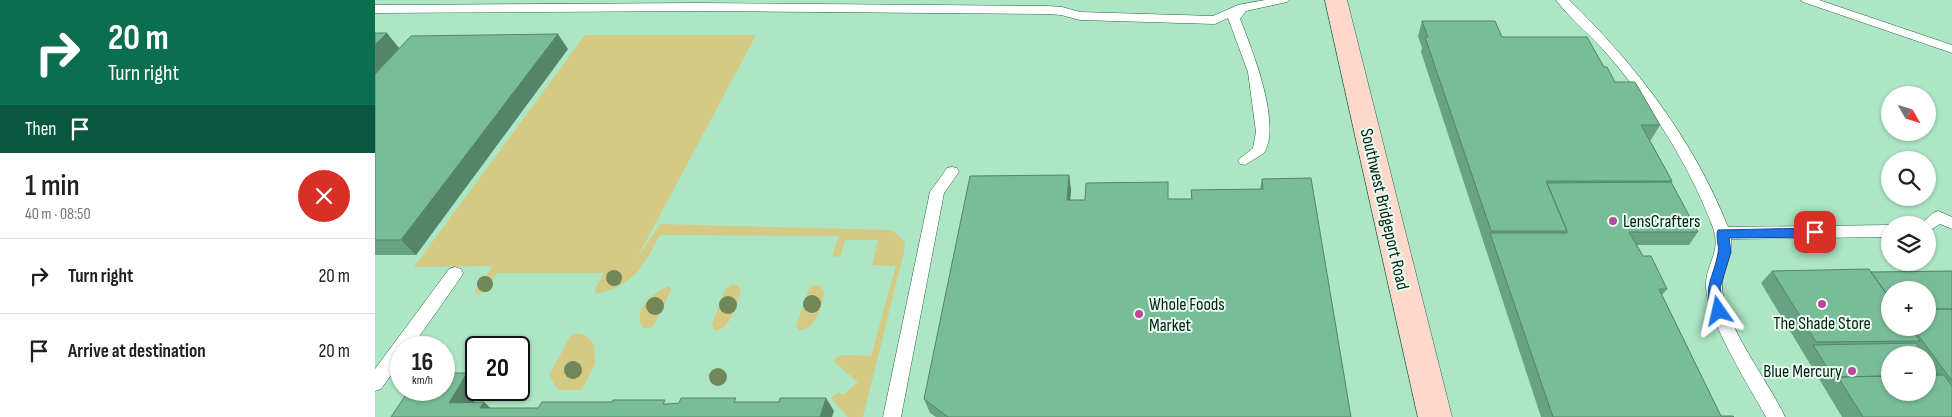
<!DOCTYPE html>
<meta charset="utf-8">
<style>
:root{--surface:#fff;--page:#f6f6f6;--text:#202124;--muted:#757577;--line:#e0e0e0}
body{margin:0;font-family:"Sofia Sans Condensed",sans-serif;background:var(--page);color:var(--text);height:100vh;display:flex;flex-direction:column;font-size:19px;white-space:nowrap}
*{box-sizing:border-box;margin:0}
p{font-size:16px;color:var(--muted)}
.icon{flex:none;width:28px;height:28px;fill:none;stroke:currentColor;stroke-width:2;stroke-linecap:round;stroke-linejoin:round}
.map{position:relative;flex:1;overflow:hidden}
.drawer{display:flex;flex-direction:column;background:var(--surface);width:375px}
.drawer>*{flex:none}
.top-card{background:#0b6e4f;color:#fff;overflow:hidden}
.needle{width:32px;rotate:129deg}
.controls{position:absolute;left:1506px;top:86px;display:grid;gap:10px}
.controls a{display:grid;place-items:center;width:55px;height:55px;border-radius:50%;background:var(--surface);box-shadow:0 1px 4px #0004;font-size:25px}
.speed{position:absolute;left:15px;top:336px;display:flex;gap:10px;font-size:25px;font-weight:700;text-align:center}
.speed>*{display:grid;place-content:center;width:65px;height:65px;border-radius:50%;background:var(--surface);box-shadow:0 1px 4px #0004;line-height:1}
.speed small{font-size:12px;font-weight:400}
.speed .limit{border:2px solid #111;border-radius:8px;background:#fff;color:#111}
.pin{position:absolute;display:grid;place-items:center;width:42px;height:42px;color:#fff;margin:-21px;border-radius:10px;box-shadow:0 2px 8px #0006}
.me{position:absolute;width:55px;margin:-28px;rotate:349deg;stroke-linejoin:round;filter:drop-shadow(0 0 4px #0008)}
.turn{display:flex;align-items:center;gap:18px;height:105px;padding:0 25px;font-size:22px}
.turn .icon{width:65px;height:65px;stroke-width:2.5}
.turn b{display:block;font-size:35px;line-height:42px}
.then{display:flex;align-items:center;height:48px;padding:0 25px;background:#0003;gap:10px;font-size:19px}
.round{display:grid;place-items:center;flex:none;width:52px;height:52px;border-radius:26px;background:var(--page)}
.overview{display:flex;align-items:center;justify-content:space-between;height:85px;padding:0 25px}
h1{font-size:30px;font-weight:600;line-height:38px}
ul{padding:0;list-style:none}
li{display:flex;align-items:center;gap:15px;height:75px;padding:0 25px;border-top:1px solid var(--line)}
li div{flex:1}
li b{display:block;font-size:19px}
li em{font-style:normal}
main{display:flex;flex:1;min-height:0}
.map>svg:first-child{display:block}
</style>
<main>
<section class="drawer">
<div class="top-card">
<div class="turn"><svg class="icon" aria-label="right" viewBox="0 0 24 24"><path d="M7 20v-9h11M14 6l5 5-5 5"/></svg><div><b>20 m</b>Turn right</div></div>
<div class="then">Then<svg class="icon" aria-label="arrive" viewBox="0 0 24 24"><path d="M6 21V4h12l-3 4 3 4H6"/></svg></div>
</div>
<div class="overview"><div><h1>1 min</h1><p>40 m · 08:50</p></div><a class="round" style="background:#d93025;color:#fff"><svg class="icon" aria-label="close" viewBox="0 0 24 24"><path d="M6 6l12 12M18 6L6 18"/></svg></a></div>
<ul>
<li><svg class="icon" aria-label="right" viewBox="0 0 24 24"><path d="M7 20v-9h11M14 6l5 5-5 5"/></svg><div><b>Turn right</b></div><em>20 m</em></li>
<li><svg class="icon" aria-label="arrive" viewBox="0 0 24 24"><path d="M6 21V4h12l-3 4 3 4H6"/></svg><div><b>Arrive at destination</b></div><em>20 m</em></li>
</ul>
</section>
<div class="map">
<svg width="1577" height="417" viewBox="0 0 1577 417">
<rect width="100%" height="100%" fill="#ace6c4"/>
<path fill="#d5c984" d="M210,35h171l-120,225 24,-36 230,6 6,3 9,9 -1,10 -41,165h-15l-17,-19 8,-6 4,3 15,-13 -24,-20 2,-4 6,-3 29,1 25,-90 -24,-1 6,-25h-33l-5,17 -8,-1 7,-20 -179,-1c-16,29 -25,50 -61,58h-3l-1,-4 9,-16h-107c-6,9 -10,21 -21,21l-1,-3 18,-25 -79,1z
M356,285h7l3,6c-5,12 -10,41 -27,39l-2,-6 13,-34z
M439,285l6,1 4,6c-2,14 -8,38 -25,38l-3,-4 13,-37z
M294,286l2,4 -17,35 -4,3h-7c-12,-17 11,-37 26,-42z
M200,333l10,2 9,9 1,19 -13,27h-24l-9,-15 21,-38z"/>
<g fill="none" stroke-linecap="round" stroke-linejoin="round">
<g stroke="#2d6448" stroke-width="1">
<path id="lane" d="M890,0h24l-2,2 -41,9 -6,8c12,30 42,105 24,134l-19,12 -5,-1 -2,-4 15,-12 3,-16 -8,-60 -20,-54 -13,6 -135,-4 -19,-5 -13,-1 -352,-3 -321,2v-8l321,-2 352,3 14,1 18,5 133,4 25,-11z
M1181,0h13c67,65 124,139 159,227l162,-2v12l-159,2c2,17 -10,32 -9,49 3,39 46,92 63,129h-19c-17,-31 -59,-97 -60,-130 -1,-24 17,-34 6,-62 -24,-62 -61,-120 -104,-170 -16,-19 -37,-35 -52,-55z
M1426,0h18l133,45v8l-149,-51z
M577,167l5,1 2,4 -15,21 -43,224h-18l47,-225 17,-24z
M1563,211l14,6v12l-12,-5 -13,8v-7h-7l13,-12z
M80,267l6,2 2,4 -2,4 -50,71h-10v13l-20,28 -6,2v-22l74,-100z"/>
</g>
<g stroke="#2d6448" stroke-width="1">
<path id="secondary" d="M950,0h22l105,417h-34z"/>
</g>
<use href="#lane" fill="#fff" fill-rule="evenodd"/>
<use href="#secondary" fill="#fdd8cb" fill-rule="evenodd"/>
</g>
<g fill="#728758">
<circle cx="239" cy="278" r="8"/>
<circle cx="110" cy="284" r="8"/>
<circle cx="437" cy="304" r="9"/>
<circle cx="353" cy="305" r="9"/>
<circle cx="280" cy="306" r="9"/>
<circle cx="198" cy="370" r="9"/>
<circle cx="343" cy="377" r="9"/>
</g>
<path fill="#67a382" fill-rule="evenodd" d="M1047,21l80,16 102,30 11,15 45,43 -9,15h-1l22,41 -1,1 27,50 -9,13h-52l6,11 24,33 -5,6 59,121 13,1h-193l-120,-365 1,-4 -4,-12z
M0,33l24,15 -16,18 185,-17 -152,206h-41z
M694,175l2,15 -1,10 121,-1v-9l69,-1 2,-10 89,238h-415l-6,-4 -6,-14z
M1397,271l99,1 81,-1v146h-110l-81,-134zM1515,290l37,38h-37zM1515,355h37v37z"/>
<path fill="#54846a" d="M12,33l12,15 -24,26v-29z
M183,34l10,15 -152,206 -15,-15z
M694,175l2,15 -2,25 -2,-15z
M92,373l9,8v9h5l-16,26 -16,-13z
M451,398l8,13 -2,6h-12z
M109,402l15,14 -19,-8z"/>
<path fill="#78bd97" stroke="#54846a" d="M1047,21h73l7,16h85l17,30h3l8,15h20l25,43h-19l31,56h-126l21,50h-76l-66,-194h3z
M0,33h12l-12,12z
M183,34l-157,206h-26v-166l36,-38z
M694,175l-2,25h18l1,-17 82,-1v17h24l-1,-9 72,-1 -1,-10 49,-1 40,239h-403l-24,-18 46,-223z
M1296,182l27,50h-69l14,24h8l16,33h-8l62,127h12l1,1h-181l-63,-184h77v-2l-20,-48z
M1494,269l21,30v29h20l10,13 -104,1 -44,-71z
M1577,271v38h-25v-19h-37v9l-19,-27z
M1552,309h25v72l-39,-53h14z
M1541,343l8,12h-34v21l-52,1 -3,3 -22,-35z
M1552,359l11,16h-11z
M69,373h23l-18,30 35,-1 -4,6h58l4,-6h70l1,-2h52l-2,4h5l11,-1 2,-5h55l-2,4h45l1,-4h46l-6,19h-429l18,-27h35z
M1552,375h17l8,11v31h-89l-25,-40 52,-1v16h37z"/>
<path fill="#1a73e8" stroke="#114b97" d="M1440,228l6,4 -6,5 -86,1 2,14 -11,36 5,23 -2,3 -4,2 -5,-2c-13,-26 0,-36 4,-61 2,-7 -3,-15 0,-23z"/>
<g fill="#bc479e" stroke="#e7fef0" stroke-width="2">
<circle cx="1238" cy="221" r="5"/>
<circle cx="1447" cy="304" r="5"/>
<circle cx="764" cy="314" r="5"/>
<circle cx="1477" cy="371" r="5"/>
</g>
<g text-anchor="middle" stroke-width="4" stroke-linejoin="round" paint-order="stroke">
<g font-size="18" fill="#071d12" stroke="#e7fef0">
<text transform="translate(1010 209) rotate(77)" y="6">Southwest Bridgeport Road</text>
</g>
<g font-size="18" fill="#071d12" stroke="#e7fef0" text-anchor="start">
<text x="1248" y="227">LensCrafters</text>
<text x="774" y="310">Whole Foods<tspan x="774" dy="21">Market</tspan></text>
<text x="1447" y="329" text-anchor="middle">The Shade Store</text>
<text x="1467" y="377" text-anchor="end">Blue Mercury</text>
</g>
</g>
</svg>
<div class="controls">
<a><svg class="needle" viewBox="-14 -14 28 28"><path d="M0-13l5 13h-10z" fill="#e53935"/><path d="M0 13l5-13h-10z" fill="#757577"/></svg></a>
<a><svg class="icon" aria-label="search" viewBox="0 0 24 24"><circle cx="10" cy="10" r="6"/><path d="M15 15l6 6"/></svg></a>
<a><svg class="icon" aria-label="layers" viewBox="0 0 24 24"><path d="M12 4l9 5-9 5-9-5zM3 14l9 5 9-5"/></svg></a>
<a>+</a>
<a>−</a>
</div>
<div class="speed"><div>16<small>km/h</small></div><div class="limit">20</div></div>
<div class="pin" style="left:1440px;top:232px;background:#d93025"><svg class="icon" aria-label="arrive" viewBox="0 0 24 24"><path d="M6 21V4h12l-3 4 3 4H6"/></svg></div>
<svg class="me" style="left:1344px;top:311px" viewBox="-20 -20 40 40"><path d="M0-17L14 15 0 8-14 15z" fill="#1a73e8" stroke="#fff" stroke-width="4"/></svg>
</div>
</main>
